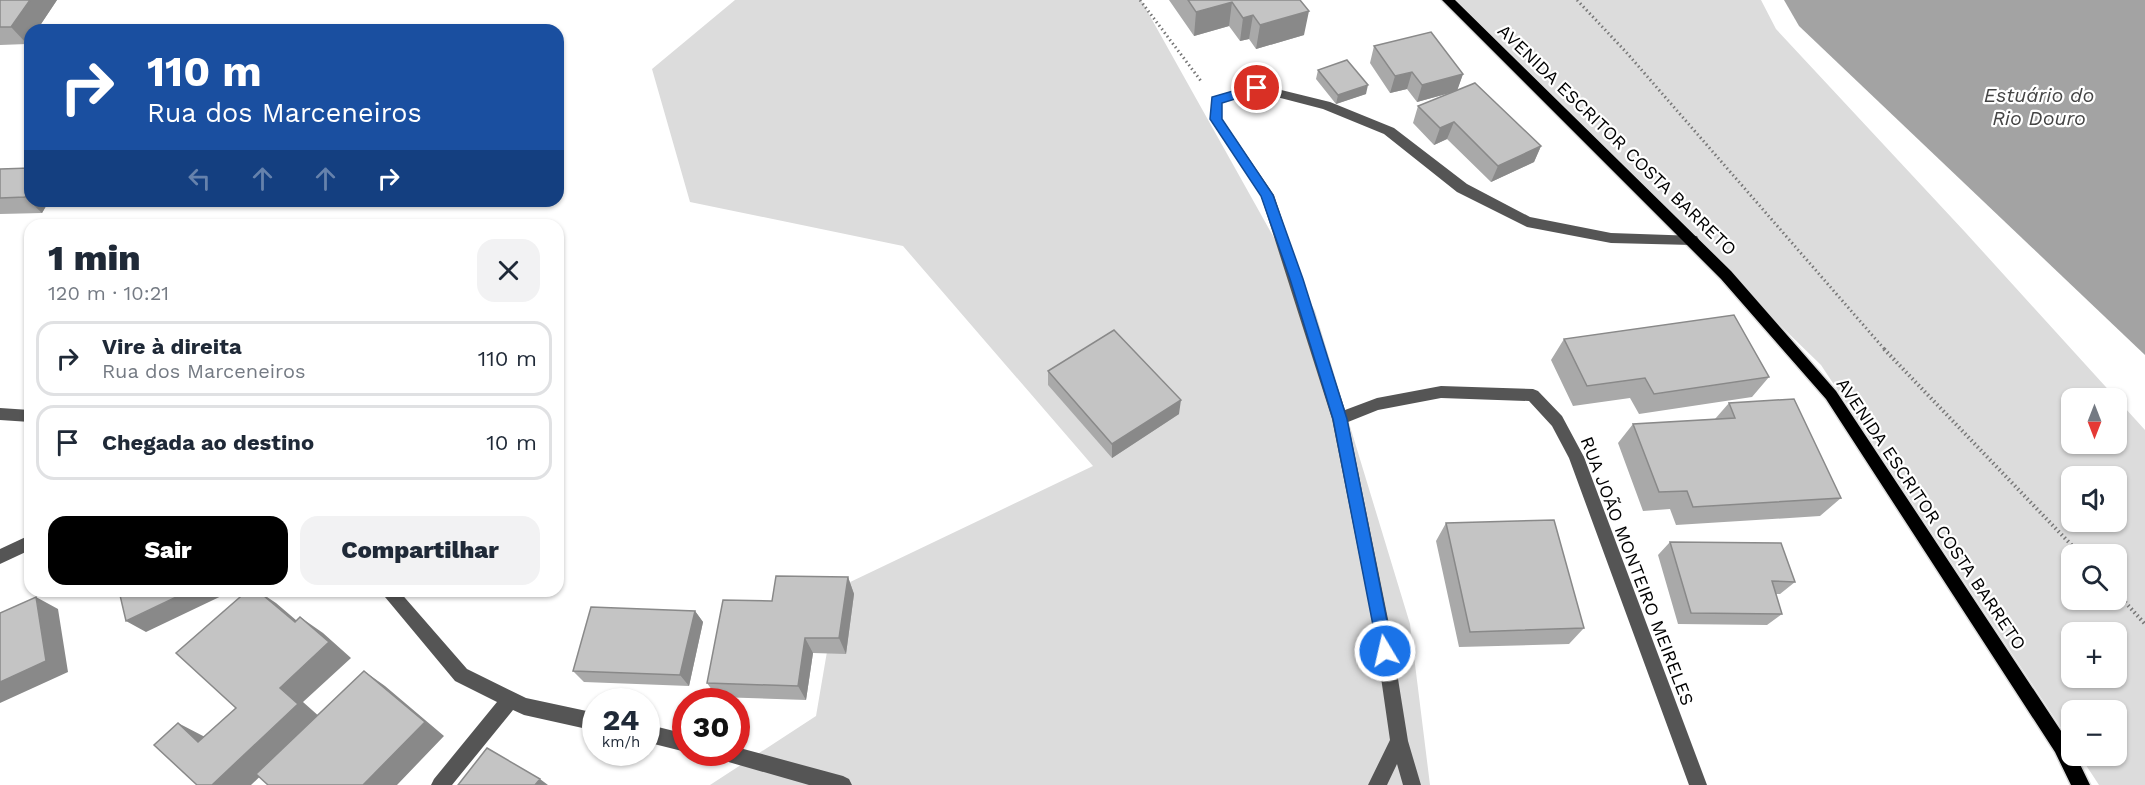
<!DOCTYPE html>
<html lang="pt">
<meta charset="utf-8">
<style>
:root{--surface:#fff;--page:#f2f2f3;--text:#1f2937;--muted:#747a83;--line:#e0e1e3;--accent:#000}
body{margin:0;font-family:"Work Sans",sans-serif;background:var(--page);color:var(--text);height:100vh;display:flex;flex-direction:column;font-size:22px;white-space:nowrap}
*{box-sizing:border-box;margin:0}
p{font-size:20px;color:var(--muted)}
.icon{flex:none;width:33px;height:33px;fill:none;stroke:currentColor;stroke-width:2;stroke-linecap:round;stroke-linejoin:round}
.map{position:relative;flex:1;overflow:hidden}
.details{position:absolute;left:24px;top:219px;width:540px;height:378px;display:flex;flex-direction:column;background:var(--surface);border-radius:18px;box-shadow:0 2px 4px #0004}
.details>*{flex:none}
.guide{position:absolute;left:24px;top:24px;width:540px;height:183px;border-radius:18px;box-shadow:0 2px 4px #0004;background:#1a4fa0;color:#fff;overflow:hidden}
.needle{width:39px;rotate:180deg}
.buttons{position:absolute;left:2061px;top:388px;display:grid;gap:12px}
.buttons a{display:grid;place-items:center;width:66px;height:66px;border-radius:12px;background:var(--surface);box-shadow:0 2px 4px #0004;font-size:30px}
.speed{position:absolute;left:582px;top:688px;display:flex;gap:12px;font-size:30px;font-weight:700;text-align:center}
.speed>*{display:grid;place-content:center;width:78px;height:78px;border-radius:50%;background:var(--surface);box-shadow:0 2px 4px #0004;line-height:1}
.speed small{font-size:15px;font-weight:400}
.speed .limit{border:9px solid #d22;background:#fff;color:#111}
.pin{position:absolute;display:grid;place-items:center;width:51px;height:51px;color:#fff;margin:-26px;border:3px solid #fff;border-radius:50%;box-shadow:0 2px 6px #0007}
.me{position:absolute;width:66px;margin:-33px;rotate:351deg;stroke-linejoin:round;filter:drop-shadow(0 0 4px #0008)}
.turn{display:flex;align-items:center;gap:21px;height:126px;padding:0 24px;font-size:27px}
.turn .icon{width:78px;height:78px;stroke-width:2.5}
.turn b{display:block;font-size:42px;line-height:51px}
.lanes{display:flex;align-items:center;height:57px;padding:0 24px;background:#0003;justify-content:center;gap:30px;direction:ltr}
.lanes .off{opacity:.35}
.round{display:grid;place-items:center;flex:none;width:63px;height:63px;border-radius:18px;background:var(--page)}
.head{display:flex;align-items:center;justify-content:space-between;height:102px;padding:0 24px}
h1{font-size:36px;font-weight:800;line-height:45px}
.cta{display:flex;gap:12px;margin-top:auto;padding:12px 24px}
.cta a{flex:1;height:69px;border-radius:18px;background:var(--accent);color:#fff;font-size:24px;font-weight:800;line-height:69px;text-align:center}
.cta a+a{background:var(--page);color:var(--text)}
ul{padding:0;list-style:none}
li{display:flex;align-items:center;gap:18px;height:75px;margin:0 12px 9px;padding:0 12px;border:3px solid var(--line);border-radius:18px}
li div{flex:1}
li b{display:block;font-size:22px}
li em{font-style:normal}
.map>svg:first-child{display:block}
</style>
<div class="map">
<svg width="2145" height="785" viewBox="0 0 2145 785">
<rect width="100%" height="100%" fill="#fff"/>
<path fill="#dcdcdc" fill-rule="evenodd" d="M735,0h406l174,311 95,313 20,161h-720l106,-69 20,-117 -13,-4 270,-129 -190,-220 -213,-44 -38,-133z
M1446,0h315l15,29 189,203 180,198v355h-46l-19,-29h36v-45h-44l-1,32 -250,-378zM2072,399h44v45h-44zM2072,477h44v45h-44zM2072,555h44v45h-44zM2072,633h44v45h-44z"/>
<path fill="#a3a3a3" d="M1784,0h361v355l-346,-329z"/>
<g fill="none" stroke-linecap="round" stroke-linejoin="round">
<g stroke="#dbdbdb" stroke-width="3">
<path id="major" d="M1442,0h13l276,271 105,120 231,349 5,8v8h4l14,29h-19l-16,-33 -229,-353 -105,-120z"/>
</g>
<path stroke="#777" stroke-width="3" stroke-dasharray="1.5 3" stroke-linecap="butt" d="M1140,0l61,81
M1577,0l49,52 260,299"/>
<path stroke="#777" stroke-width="4" stroke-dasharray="1.5 3" stroke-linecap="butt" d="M1884,349l197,206
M2116,592l29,32"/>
<path fill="#555" fill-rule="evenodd" d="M1257,84l73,18 64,26 73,56 63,33 81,16 86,3 2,4 -2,4 -5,1 -81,-2 -84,-16 -70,-35 -73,-58 -61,-25 -66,-17 -35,11v16l52,76 71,215 32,-12 64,-12 92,3 5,2 24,25 22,41 123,328h-18l-120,-327 -17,-32 -23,-25 -88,-3 -63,12 -30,12 42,207 18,112 13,44h-18l-6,-21 -10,21h-19l22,-45 -16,-111 -42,-210 -71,-223 -51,-77 2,-22z
M0,408l30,2v12l-30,-2z
M30,535v15l-30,14v-15z
M380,591h19l68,78 59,29 70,15v18l-72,-16 -11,-5 -61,75h-21l3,-6 63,-77 -42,-21z
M646,724l40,10v18l-40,-10z
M736,747l107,29 6,3 3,6h-43l-91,-26 -3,-6h21z"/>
<use href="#major" fill="#000" fill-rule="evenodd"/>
</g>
<path fill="#a9a9a9" d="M0,0h57l-20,30h-7v10l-3,4 -27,1z
M1169,0h131l4,35 -48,14 -7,-10 -9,2 -11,-15 -35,10z
M1374,46l89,28 -6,16 84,56 -7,16 -43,20 -44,-43 -13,6 -21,-22 5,-17 35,-14 -36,10 -10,-13 -17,4 -20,-30z
M1318,70l48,24 -30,10 -20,-25z
M0,169l30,32h19l-7,12 -42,1z
M1564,339l205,38 -17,20 -113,17 -9,-16 -57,8 -22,-46z
M1048,371l131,43 -67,44 -64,-73z
M1729,403l112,95 -21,18 -144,9 -6,-16 -27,2 -25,-68 15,-19 82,-5z
M1446,523l138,105 -15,16 -110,3 -23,-106z
M1670,542l125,40 -15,12h-4l6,20 -15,11 -89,-1 -20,-69z
M848,577l6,17 -8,60 -33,-1 -7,47 -89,-3 -10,-14 65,-82z
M695,611l8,11 -14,64 -105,-4 -11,-11z"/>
<path fill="#898989" d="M30,0h27l-20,30h-7v10l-3,4 -16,-17z
M1232,2l-3,24 -35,10 2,-24z
M1309,11l-5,24 -48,14 4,-24z
M1253,15l-4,24 -9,2 3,-23z
M1412,72l-5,17 -17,4 5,-17z
M1463,74l-6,17 -40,11 5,-17z
M1368,85l-2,9 -30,10 2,-9z
M1454,122l-7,17 -13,6 6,-17z
M1541,146l-7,16 -43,20 7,-16z
M30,188v13h19l-7,12 -17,-16z
M1181,400l-2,14 -67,44v-14z
M848,577l6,17 -8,60 -7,-16z
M189,591h43l-86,41 -20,-11z
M258,591l18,12 41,35 -22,-16z
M36,597l22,12 10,63 -68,31v-21z
M695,611l8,11 -14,64 -9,-11z
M300,617l23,16 28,25 -48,44 18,16 -70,67h-39l68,-97z
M805,638l8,15 -7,47 -8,-14z
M364,671l21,15 59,50 -47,49h-34z
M178,723l27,14 -7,5z
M540,779l8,6h-13z"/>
<path fill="#c4c4c4" stroke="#898989" stroke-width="1.5" d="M0,0h30l-19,27h-11z
M1188,0h112l9,11 -49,14 -7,-10 -10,3 -11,-16 -36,10z
M1431,32l32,42 -41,11 -10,-13 -17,4 -21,-30z
M1347,60l21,25 -30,10 -20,-25z
M1475,83l66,63 -43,20 -44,-44 -14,6 -22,-22z
M30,168v20l-5,9 -25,1v-29z
M1734,315l35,62 -115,17 -9,-16 -58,8 -23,-47z
M1114,330l67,70 -69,44 -64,-73z
M1794,399l47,99 -148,9 -6,-16 -28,1 -26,-68 102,-6 -6,-15z
M1554,520l30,108 -114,4 -24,-109z
M1670,542l111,1 14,39 -23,-1 10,33 -91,-1z
M776,576l72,1 -9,61h-34l-7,48 -91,-3 16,-83 49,1z
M119,591h70l-63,30z
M247,591h11l37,31 5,-5 29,25 -49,46 18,16 -86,81h-15l-43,-40 24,-22 20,19 38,-34 -60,-55z
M36,597l10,64 -46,21v-69z
M591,607l104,4 -15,64 -107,-4z
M364,671l61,51 -62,63h-95l-12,-11z
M487,748l53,31 -5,6h-77z"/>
<path fill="#1a73e8" stroke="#114b97" stroke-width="1.5" d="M1257,84l5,4 -1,3 -39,12v16l51,76 30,84 44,140 46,232 -2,5 -6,3 -5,-3 -2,-5 -45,-232 -43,-140 -29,-83 -51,-77 2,-22z"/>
<g text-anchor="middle" stroke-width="4.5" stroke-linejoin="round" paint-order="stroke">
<g font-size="18" fill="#000" stroke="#fff">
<text transform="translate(1617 140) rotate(44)" y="6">AVENIDA ESCRITOR COSTA BARRETO</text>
<text transform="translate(1931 514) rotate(56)" y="6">AVENIDA ESCRITOR COSTA BARRETO</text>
<text transform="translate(1637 571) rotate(69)" y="6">RUA JOÃO MONTEIRO MEIRELES</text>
</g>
<g font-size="20" font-style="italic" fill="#444" stroke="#fff">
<text x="2039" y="102">Estuário do<tspan x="2039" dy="23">Rio Douro</tspan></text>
</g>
</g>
</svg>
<div class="buttons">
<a><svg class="needle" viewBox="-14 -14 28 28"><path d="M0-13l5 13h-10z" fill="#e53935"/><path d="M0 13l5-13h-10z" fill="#747a83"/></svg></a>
<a><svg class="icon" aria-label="sound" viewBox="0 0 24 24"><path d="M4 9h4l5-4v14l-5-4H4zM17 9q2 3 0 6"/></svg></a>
<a><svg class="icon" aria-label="search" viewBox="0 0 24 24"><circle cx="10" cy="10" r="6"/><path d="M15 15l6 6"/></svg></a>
<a>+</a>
<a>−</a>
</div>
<div class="speed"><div>24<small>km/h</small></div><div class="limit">30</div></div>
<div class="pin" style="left:1257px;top:88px;background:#d93025"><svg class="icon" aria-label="arrive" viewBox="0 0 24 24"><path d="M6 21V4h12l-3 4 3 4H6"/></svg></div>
<svg class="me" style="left:1385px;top:651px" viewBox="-20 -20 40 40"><circle r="17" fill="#1a73e8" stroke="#fff" stroke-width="3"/><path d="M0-11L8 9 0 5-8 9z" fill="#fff"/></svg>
<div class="guide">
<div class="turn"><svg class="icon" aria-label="right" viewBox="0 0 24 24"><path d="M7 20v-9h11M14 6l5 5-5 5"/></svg><div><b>110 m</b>Rua dos Marceneiros</div></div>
<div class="lanes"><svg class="icon off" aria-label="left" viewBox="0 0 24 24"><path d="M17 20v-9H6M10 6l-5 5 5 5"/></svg><svg class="icon off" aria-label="ahead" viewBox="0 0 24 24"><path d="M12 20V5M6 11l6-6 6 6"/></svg><svg class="icon off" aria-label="ahead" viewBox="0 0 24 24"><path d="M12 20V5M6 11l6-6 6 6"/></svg><svg class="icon" aria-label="right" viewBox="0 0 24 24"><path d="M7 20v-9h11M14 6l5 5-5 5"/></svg></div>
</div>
<section class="details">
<div class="head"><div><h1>1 min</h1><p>120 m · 10:21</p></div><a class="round"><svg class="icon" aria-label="close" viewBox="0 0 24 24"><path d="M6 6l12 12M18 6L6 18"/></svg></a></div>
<ul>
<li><svg class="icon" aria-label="right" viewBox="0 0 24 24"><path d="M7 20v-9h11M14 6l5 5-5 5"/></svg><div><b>Vire à direita</b><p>Rua dos Marceneiros</p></div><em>110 m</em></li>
<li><svg class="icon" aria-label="arrive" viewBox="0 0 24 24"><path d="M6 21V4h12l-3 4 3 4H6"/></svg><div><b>Chegada ao destino</b></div><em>10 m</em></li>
</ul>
<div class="cta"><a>Sair</a><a>Compartilhar</a></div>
</section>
</div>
